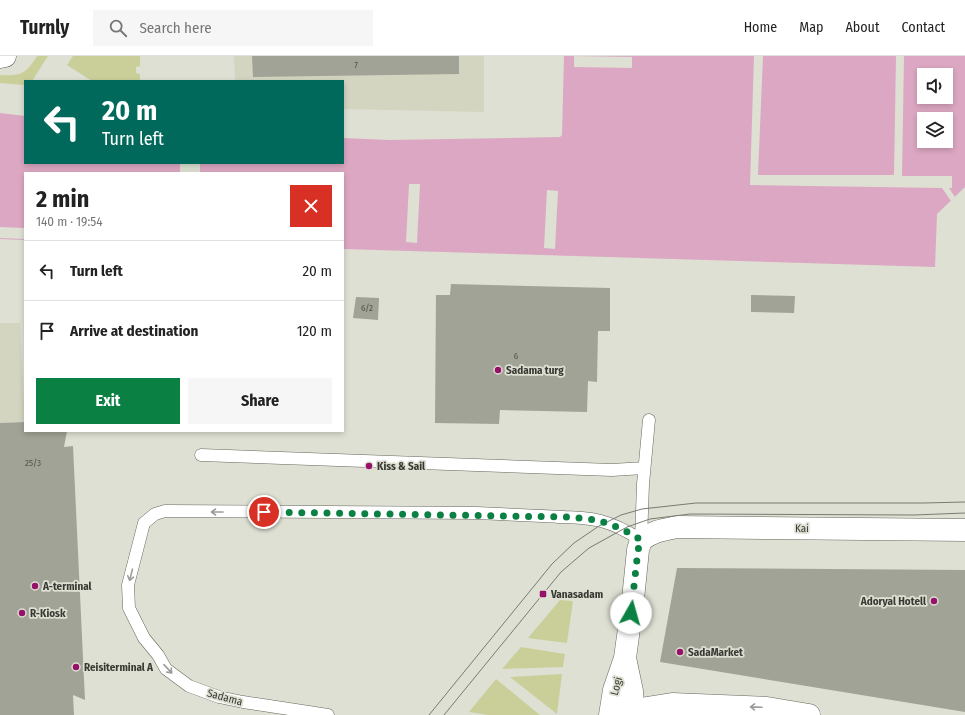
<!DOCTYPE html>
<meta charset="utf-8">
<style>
:root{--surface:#fff;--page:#f6f6f6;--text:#222;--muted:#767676;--line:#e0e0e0;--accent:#0b8043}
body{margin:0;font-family:"Fira Sans Condensed",sans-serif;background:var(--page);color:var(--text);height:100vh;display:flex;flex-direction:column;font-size:15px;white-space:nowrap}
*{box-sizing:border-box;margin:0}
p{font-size:13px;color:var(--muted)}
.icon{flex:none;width:22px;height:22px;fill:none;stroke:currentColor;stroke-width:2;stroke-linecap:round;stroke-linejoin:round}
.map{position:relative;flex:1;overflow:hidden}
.details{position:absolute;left:24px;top:116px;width:320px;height:260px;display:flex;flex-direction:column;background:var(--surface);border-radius:0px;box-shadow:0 2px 6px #0003}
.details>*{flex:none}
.banner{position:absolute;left:24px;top:24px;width:320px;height:84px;border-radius:0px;box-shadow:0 2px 6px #0003;background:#00695c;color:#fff;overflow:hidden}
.fabs{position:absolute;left:917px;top:12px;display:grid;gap:8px}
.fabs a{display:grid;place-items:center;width:36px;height:36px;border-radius:0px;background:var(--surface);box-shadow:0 2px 6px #0003;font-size:20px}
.pin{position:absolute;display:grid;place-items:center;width:34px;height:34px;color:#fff;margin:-17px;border:2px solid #fff;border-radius:50%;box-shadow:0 1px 4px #0007}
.me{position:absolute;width:44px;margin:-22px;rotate:7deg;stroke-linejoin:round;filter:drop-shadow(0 0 3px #0008)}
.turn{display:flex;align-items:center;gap:14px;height:84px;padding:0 12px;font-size:18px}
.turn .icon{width:52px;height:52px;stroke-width:2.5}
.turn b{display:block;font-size:28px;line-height:34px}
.round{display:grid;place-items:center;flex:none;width:42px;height:42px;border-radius:0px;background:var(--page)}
.headline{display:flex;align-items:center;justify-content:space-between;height:68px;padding:0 12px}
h1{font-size:24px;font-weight:700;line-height:30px}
.action{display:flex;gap:8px;margin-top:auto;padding:8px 12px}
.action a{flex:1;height:46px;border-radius:0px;background:var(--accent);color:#fff;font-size:16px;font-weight:700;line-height:46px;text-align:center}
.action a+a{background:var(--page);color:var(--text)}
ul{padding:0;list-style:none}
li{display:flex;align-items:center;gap:12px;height:60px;padding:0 12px;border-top:1px solid var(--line)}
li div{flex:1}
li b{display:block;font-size:15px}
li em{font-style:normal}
header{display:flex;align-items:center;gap:24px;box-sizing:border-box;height:56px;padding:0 20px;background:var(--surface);border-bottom:1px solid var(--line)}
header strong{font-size:19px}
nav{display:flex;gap:22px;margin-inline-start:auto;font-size:14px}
.search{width:280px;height:36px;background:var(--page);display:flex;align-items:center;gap:10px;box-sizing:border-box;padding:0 14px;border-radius:0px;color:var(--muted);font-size:15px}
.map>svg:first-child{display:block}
</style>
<header>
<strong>Turnly</strong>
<div class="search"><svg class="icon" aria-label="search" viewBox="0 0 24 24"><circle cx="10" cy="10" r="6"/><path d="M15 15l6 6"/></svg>Search here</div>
<nav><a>Home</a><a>Map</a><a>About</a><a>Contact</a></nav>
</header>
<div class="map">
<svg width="965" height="659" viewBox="0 0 965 659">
<rect width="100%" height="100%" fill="#dee0d3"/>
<path fill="#d3d5c1" d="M234,0h250v56l-141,-3v-28h-108z
M0,267h20l5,99 -25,1z"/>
<path fill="#cacf9a" d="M37,0h11l-16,25h-7v4l-25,-2v-8c21,1 26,-1 37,-19z
M73,0h67v10l-4,1v6l4,1v7h-48l-25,-16z
M560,544l13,1 -6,42 -39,-5z
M521,591l44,7 -2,13 -61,2z
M562,618l-5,40 -47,-37z
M496,623l44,36h-51l-20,-3z"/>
<path fill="#dca7c2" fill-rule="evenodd" d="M564,0h401v131l-28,27 -2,53 -592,-18v-76h-318v67l-25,-1v-126l25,3v47h318v-25l46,2 171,-3 2,-2zM924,19h22v22h-22zM924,63h22v22h-22z"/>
<path fill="#dee0d3" d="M574,0l58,1v11l-58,-1z
M754,0h9l-5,119h136l2,-119h8l-2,120h50v12h-3l6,9 -4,4 -9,-13 -192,-3z
M180,107h20v10h-20z
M409,128h11l-3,59 -11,-1z
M547,134l11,1 -3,58 -11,-1z
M0,171l25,1v11l-25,-1z"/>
<path fill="#a1a396" d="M252,0h207v18l-206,3z
M451,228l159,4v43h-12l-1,51 -9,-1 -1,31 -87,-2 -1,14 -64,-1 1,-128h14z
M751,239l44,1 -1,17 -43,-1z
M356,241l23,1 -1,22 -25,-2z
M25,366v9h42l-3,16 9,-1 12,254 -12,-5 1,20h-74v-292z
M677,512l288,2v142l-305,-50z"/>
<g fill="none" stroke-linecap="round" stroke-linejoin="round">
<g stroke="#66675c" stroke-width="13">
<path id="lane" d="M201,399l411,15 32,-2
M557,461c36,0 53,3 84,23
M641,484l2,-56 6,-64
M328,659l-85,-13 -24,-5 -30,-11 -23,-17 -8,-14 -14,-17 -15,-30 -1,-23 16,-62 11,-9 10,-3 312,2 87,4"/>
</g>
<g stroke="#66675c" stroke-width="23">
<path id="street" d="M0,1l5,-1"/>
</g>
<g stroke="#66675c" stroke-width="23">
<path id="secondary" d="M625,602l7,33 1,24
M610,659l4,-25 11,-32 8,-59 5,-49 3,-10c13,-9 21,-10 36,-13l288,3
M625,659l9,-5 38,-6 95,4 42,7"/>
</g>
<use href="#lane" stroke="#fff" stroke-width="12"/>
<use href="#street" stroke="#fff" stroke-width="22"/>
<use href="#secondary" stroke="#fff" stroke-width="22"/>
<path stroke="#797b72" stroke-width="1" d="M429,659l123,-151 22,-21 25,-17 22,-11 21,-6 54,-6h228l41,-1
M444,659l117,-143 28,-24 38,-21 23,-8 40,-5 224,1 51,-2"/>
</g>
<defs><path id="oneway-shaft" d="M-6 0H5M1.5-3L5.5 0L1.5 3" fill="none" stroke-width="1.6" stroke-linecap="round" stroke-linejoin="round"/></defs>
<g stroke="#9c9c99">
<use href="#oneway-shaft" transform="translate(217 456) rotate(-180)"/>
<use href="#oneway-shaft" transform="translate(131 519) rotate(104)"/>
<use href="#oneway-shaft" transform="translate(168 613) rotate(47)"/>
<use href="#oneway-shaft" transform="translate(756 651) rotate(-178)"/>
</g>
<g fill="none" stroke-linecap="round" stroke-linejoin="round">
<path stroke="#0b8043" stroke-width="7" stroke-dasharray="0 12.6" d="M264,456l300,5c32,1 50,6 77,23l-3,10 -7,63"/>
</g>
<g fill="#96126a" stroke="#dee0d3" stroke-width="1.5">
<circle cx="498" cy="314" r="4"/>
<circle cx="369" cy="410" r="4"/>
<circle cx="35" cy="530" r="4"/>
<rect x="539" y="534" width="8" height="8" rx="2"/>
<circle cx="934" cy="545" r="4"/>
<circle cx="22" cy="557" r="4"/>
<circle cx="680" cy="596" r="4"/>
<circle cx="76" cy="611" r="4"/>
</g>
<g text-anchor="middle" stroke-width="3.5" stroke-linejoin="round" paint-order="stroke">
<g font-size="9" fill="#52544c">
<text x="356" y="12">7</text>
<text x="367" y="255">6/2</text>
<text x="516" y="303">6</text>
<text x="33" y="410">25/3</text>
</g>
<g font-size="11" font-weight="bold" fill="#383933" stroke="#dee0d3" text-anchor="start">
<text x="506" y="318">Sadama turg</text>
<text x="377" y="414">Kiss &amp; Sail</text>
<text x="43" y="534">A-terminal</text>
<text x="551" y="542">Vanasadam</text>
<text x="926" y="549" text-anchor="end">Adoryal Hotell</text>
<text x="30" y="561">R-Kiosk</text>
<text x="688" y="600">SadaMarket</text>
<text x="84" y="615">Reisiterminal A</text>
</g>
<g font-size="11" fill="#383933" stroke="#dee0d3">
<text transform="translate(802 472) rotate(1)" y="4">Kai</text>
<text transform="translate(616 630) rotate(-75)" y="4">Logi</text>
<text transform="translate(225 641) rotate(15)" y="4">Sadama</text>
</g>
</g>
</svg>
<div class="fabs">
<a><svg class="icon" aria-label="sound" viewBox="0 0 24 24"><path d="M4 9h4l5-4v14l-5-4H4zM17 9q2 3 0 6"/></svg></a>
<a><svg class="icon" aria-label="layers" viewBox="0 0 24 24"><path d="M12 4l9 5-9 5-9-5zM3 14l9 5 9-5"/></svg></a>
</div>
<div class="pin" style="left:264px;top:456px;background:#d93025"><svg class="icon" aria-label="arrive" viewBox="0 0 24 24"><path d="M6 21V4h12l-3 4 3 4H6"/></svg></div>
<svg class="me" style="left:631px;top:557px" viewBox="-20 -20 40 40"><circle r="19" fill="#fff"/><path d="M0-13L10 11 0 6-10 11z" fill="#0b8043"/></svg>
<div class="banner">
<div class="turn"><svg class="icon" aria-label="left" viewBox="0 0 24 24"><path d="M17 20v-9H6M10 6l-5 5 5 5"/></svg><div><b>20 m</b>Turn left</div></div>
</div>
<section class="details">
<div class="headline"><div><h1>2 min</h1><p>140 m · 19:54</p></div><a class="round" style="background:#d93025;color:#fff"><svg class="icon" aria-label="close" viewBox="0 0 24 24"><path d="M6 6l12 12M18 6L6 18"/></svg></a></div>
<ul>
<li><svg class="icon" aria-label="left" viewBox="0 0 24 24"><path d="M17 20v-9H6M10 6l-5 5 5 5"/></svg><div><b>Turn left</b></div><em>20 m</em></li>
<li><svg class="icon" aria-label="arrive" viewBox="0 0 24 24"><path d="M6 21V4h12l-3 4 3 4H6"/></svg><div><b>Arrive at destination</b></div><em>120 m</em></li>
</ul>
<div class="action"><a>Exit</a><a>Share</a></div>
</section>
</div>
